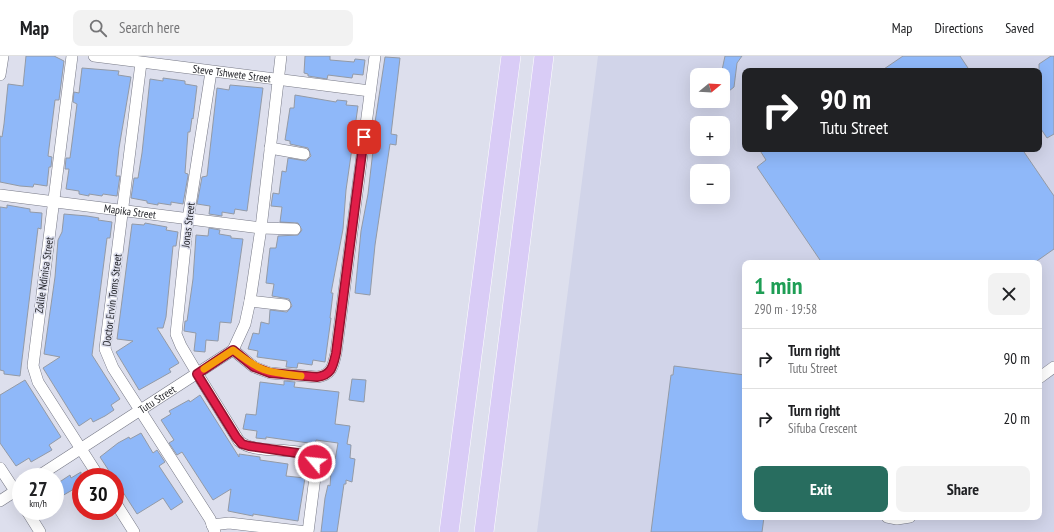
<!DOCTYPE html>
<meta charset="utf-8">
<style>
:root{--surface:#fff;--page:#f2f2f2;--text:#202124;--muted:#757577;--line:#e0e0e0;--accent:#286d5f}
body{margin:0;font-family:"PT Sans Narrow",sans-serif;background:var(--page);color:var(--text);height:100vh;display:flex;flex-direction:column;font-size:15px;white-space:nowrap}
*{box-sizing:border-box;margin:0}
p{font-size:13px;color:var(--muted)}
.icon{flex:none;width:22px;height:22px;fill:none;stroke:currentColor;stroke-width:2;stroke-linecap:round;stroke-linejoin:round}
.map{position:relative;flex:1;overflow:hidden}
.drawer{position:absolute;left:742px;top:204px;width:300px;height:260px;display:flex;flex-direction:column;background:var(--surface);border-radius:8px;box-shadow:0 4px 16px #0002}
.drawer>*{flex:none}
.guide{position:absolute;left:742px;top:12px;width:300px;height:84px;border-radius:8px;box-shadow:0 4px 16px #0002;background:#202124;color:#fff;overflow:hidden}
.needle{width:26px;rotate:72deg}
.buttons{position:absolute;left:690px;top:12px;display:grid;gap:8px}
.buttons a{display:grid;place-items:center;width:40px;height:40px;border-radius:8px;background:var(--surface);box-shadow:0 4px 16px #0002;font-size:20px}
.speed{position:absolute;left:12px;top:412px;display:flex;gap:8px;font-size:20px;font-weight:700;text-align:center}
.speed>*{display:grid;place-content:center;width:52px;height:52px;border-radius:50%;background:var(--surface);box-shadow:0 4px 16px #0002;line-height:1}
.speed small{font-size:10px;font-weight:400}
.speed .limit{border:6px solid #d22;background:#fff;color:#111}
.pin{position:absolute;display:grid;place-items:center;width:34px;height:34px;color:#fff;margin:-17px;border-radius:8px;box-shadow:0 2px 6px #0006}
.me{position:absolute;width:44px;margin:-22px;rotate:298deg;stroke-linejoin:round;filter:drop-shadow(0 0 3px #0008)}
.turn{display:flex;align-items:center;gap:14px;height:84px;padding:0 12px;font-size:18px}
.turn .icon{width:52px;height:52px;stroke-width:2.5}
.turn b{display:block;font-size:28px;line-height:34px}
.round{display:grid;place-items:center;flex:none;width:42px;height:42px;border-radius:8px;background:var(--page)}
.summary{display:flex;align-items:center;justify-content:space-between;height:68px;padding:0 12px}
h1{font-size:24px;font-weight:700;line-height:30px;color:#1e9e55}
.cta{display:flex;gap:8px;margin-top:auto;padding:8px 12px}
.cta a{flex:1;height:46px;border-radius:8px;background:var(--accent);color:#fff;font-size:16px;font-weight:700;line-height:46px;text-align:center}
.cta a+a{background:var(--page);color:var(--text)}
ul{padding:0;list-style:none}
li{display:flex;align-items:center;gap:12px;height:60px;padding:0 12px;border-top:1px solid var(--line)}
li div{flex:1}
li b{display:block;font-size:15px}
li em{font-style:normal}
header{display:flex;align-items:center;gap:24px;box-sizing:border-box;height:56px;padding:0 20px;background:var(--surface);border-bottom:1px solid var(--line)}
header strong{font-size:19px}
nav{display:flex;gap:22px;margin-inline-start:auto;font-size:14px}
.search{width:280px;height:36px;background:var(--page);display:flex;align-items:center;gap:10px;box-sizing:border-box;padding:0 14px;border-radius:8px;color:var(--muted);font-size:15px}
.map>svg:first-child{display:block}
</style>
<header>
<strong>Map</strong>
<div class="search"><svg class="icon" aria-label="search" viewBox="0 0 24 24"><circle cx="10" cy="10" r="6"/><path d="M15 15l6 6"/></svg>Search here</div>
<nav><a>Map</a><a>Directions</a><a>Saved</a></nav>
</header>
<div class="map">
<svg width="1054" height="476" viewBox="0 0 1054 476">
<rect width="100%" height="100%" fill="#dddfed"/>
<path fill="#d1d4e9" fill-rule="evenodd" d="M598,0h456v476h-517zM745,15h294v78h-294zM697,19h26v26h-26zM697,67h26v26h-26zM697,115h26v26h-26zM745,207h294v254h-294z"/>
<path fill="#8fb8f9" stroke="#939aa6" d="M26,0h28l10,5 -5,39h-4l-7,56 4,1 -1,10h-2l-2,19 -13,-2 -1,3 -13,-1 -20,-4v-46l2,1 2,-13 4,-40 15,2z
M305,0h25v4l24,2 1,-3 10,1 -2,15 -10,-1 -1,4 -24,-3 -1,4 -19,-3v-2l-4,-1z
M725,0h17l-5,7 -3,24 -5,4 -6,-1v-15h-2z
M903,0h57l10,15h-89z
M1051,0h3v78l-7,4 -8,-12v-62z
M385,1l15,1 -9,76 6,1 -1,10 -6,-1 -15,101 -5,50 -15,-2 6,-62 7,-37 6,-52h-2z
M82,12l37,3 -1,4 13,2 -12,71 -3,28h4l-3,20 -14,-2 -1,2 -13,-2v2l-10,-2v-3l-13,-2 3,-20h-4l1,-11h4l7,-54 -4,-2 1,-10 5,1z
M163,22l22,3v3l12,2 -4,33 -1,-1 -2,14h-2l-3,41 3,1v2l-5,28 -12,-2v3l-13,-2v2l-11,-2v-2l-16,-3 3,-20h4l4,-25 8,-74 13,2z
M230,29l33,3 -16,123 -12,-2 -1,5 -12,-2v4l-13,-2 1,-8 -13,-2 5,-27 5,-1 10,-88 12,2z
M295,39l41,7 1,-2 10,1 -1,4 12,1 -12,84 -3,39 -12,64h2l-3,25h1l-6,44 -12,-2 -1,5 -14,-2 -1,5 -11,-1 1,-6 -30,-4 1,-6 -10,-2 5,-16 6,1 2,-12 8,2 1,-14 17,2 5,-6 -3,-7 -17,-3 2,-12 -8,-1 4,-35h6l2,-12 20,-1 4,-5 -4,-7 -18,-1 2,-15 -11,-1 2,-13 6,1 3,-23 4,1 2,-14 18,3 5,-5 -3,-8 -18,-4v-3l-5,-1 5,-32h4z
M759,93h263l32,47v53l-20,14h-212l-65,-96 9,-7z
M7,149l23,4v3l12,1 -1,16 -3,-1 -18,148 -16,-2v-3l-4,-1v-163l7,1z
M64,158l23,2 12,2 -1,2 14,2 -2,16h-3l-15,117 28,44 -9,6 3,5 -9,6 -12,6 -2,-4 -12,8 -36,-58 17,-11 -16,-3 11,-77 3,-37 4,-8z
M145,167l22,4 -1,3 12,2 -2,14h-3l-7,71 -3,11h-6l22,35 -10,6 2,3 -32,18 -23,-38 17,-11 -16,-2 15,-115 12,1z
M209,172l11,2 -1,4 12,2v2l12,1 -12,84 -11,-1 -2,19 -12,-1 -1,12 -11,-1 2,-18 -12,-2 1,-10h2l6,-42 3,-44 12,1z
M674,310l71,9v142h19l-2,15h-111l20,-157h2z
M352,323l14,1 -2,22 -15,-2z
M25,324l36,57 -12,8 3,5 -21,12 -2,-4 -13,8 -16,-23v-48z
M284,325l11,1 -1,5 45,5 -4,32 15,2 -3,18 4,1 -1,13 5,1 -3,23 -6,-2v4h-2l-7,48h-16l4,-34 3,-13 2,1 1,-14h2l5,-29 -22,-3v4l-50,-7v2l-10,-1 1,-7 -14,-2 3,-15 10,1 4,-33 24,3z
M200,339l39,62v-3l21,3v3l28,4 -2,12 19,2 -7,43 -45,-7v2l-25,-5 3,-22 -18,11 -31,-48 -5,3 -8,-12 5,-3 -13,-20 10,-6 -2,-3 20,-11 1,2z
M141,377l12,20 4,-3 8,12 -6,4 24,36 -12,8 -8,-12 -26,16 -16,-25 -1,1 -5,-8v-5h-2l-13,-20 18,-14 11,-6 1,2z
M81,416v13l-26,15v-15l15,-10 1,3z"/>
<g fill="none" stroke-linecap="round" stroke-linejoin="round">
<g stroke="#777986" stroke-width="12">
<g id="minor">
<path d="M72,0l-39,310 5,16 61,95"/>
<path id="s1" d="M94,0l276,35"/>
<path d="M141,7l-36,286 8,19 97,151 5,13"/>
<path d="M211,16l-23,147 -12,115 5,12 16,27 42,68c17,15 59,3 74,18l3,10 -8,63"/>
<path d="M0,19l3,-19"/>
<path d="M270,92l34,6"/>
<path id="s2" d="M0,139l261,33 34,1"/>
<path d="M250,245l35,4"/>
<path d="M233,294l21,17 16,6 47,4c15,-2 16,-11 19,-24l39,-297"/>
<path d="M1039,322l15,-11"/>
<path d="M0,412l21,32"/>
<path id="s3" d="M37,421l196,-127 12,-26 5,-23 11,-73 20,-172"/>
<path d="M0,445l20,-13"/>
<path d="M115,446l19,30"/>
<path d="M27,455l13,21"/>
<path d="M887,461l10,2 13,-2"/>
<path d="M212,469l17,-2 78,9"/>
</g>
</g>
<g stroke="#fff" stroke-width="20">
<path id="motorway" d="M449,476l62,-476
M484,476l60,-476"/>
</g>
<use href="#minor" stroke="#fff" stroke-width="11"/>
<use href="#motorway" stroke="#d9ccf6" stroke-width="19"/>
</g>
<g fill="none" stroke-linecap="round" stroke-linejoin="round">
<g stroke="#92132f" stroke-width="10">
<path id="route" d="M315,406l-4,-6 -7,-2 -55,-8 -7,-2 -6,-7 -39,-63 36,-24 21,17 16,6 47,4c15,-2 16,-11 19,-24l28,-216"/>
</g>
<use href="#route" stroke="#e11d48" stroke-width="7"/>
<path stroke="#f59e0b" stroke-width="7" d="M204,313l29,-19c28,22 33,22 68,26"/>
</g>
<g text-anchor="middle" stroke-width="3" stroke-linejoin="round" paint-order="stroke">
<g font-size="11" fill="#25262b" stroke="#dddfed">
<text dy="4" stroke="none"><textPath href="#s1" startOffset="139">Steve Tshwete Street</textPath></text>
<text dy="4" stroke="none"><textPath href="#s2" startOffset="131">Mapika Street</textPath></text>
<text transform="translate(188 169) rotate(-83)" y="4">Jonas Street</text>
<text transform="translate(44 219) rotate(-82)" y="4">Zolile Ndinisa Street</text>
<text transform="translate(112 244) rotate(-83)" y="4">Doctor Ervin Toms Street</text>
<text dy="4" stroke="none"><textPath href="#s3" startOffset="143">Tutu Street</textPath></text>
</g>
</g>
</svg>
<div class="buttons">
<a><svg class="needle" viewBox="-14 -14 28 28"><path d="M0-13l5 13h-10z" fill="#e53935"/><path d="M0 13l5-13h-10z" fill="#757577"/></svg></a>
<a>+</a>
<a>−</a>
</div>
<div class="speed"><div>27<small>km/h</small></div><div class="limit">30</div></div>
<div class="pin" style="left:364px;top:81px;background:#d93025"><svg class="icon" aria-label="arrive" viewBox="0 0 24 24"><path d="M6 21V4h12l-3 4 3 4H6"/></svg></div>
<svg class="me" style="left:315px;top:406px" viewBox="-20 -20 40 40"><circle r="17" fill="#e11d48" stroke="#fff" stroke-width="3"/><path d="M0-11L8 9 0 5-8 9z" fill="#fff"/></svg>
<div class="guide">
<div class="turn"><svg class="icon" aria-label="right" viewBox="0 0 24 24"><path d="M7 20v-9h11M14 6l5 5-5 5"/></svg><div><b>90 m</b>Tutu Street</div></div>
</div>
<section class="drawer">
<div class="summary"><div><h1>1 min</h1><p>290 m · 19:58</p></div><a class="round"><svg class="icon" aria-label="close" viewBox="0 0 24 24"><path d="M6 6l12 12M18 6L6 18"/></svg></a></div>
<ul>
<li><svg class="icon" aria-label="right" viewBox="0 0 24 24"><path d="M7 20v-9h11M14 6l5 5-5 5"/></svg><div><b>Turn right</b><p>Tutu Street</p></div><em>90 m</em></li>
<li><svg class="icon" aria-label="right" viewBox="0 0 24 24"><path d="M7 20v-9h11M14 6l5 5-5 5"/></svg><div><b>Turn right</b><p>Sifuba Crescent</p></div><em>20 m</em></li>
</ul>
<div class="cta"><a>Exit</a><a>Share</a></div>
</section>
</div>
